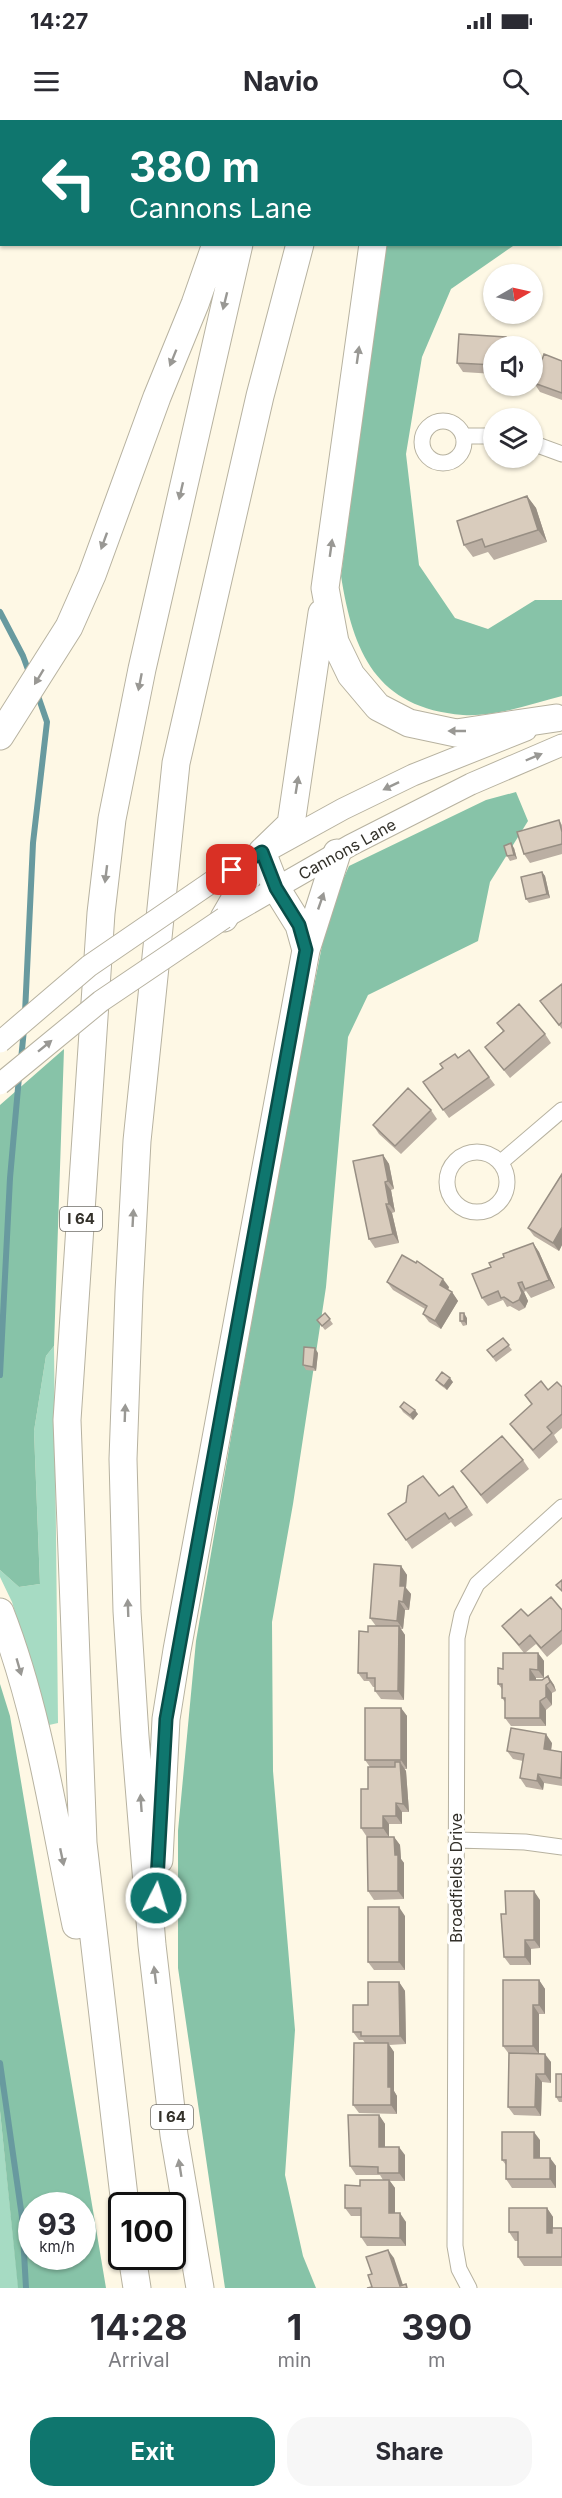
<!DOCTYPE html>
<style>
:root{--surface:#fff;--page:#f7f7f7;--text:#2b2b33;--muted:#7c7c81;--accent:#0f766e}
body{margin:0;font-family:Inter,sans-serif;background:var(--page);color:var(--text);height:100vh;display:flex;flex-direction:column;font-size:22px;white-space:nowrap}
*{box-sizing:border-box;margin:0}
p{font-size:20px;color:var(--muted)}
.icon{flex:none;width:33px;height:33px;fill:none;stroke:currentColor;stroke-width:2;stroke-linecap:round;stroke-linejoin:round}
.map{position:relative;height:2168px;overflow:hidden}
.sheet{display:flex;flex-direction:column;background:var(--surface);flex:1}
.sheet>*{flex:none}
.top-card{position:absolute;left:0px;top:0px;width:562px;height:126px;box-shadow:0 2px 4px #0004;background:#0f766e;color:#fff;overflow:hidden}
.needle{width:39px;rotate:81deg}
.controls{position:absolute;left:483px;top:144px;display:grid;gap:12px}
.controls a{display:grid;place-items:center;width:60px;height:60px;border-radius:50%;background:var(--surface);box-shadow:0 2px 4px #0004;font-size:30px}
.speed{position:absolute;left:18px;top:2072px;display:flex;gap:12px;font-size:30px;font-weight:700;text-align:center}
.speed>*{display:grid;place-content:center;width:78px;height:78px;border-radius:50%;background:var(--surface);box-shadow:0 2px 4px #0004;line-height:1}
.speed small{font-size:15px;font-weight:400}
.speed .limit{border:3px solid #111;border-radius:9px;background:#fff;color:#111}
.pin{position:absolute;display:grid;place-items:center;width:51px;height:51px;color:#fff;margin:-26px;border-radius:12px;box-shadow:0 3px 9px #0006}
.me{position:absolute;width:66px;margin:-33px;rotate:5deg;stroke-linejoin:round;filter:drop-shadow(0 0 4px #0008)}
.turn{display:flex;align-items:center;gap:21px;height:126px;padding:0 30px;font-size:27px}
.turn .icon{width:78px;height:78px;stroke-width:2.5}
.turn b{display:block;font-size:42px;line-height:51px}
.eta{display:flex;justify-content:space-evenly;align-items:center;height:102px;text-align:center}
.eta b{font-size:36px;font-weight:700;line-height:42px}
.button{display:flex;gap:12px;margin-top:auto;padding:12px 30px}
.button a{flex:1;height:69px;border-radius:24px;background:var(--accent);color:#fff;font-size:24px;font-weight:700;line-height:69px;text-align:center}
.button a+a{background:var(--page);color:var(--text)}
.status{display:flex;justify-content:space-between;align-items:center;height:42px;padding:0 30px;background:var(--surface);direction:ltr}
.status svg{height:16px;fill:currentColor}
header{display:flex;justify-content:space-between;align-items:center;height:78px;padding:0 30px;background:var(--surface);font-size:27px;font-weight:700}
.map>svg:first-child{display:block}
</style>
<div class="status"><b>14:27</b><svg viewBox="0 0 49 12"><path d="M0 12V9h3v3zM5 12V6h3v6zM10 12V3h3v9zM15 12V0h3v12zM26 1h20v11H26zM47 4h2v5h-2z"/></svg></div>
<header><svg class="icon" aria-label="menu" viewBox="0 0 24 24"><path d="M4 6h16M4 12h16M4 18h16"/></svg>Navio<svg class="icon" aria-label="search" viewBox="0 0 24 24"><circle cx="10" cy="10" r="6"/><path d="M15 15l6 6"/></svg></header>
<div class="map">
<svg width="562" height="2168" viewBox="0 0 562 2168">
<rect width="100%" height="100%" fill="#fef8e5"/>
<path fill="#a6dbc3" d="M54,1226l4,377 -9,2 -37,-123 -12,-25v-7l19,17 21,-3 -6,-153 12,-75z
M0,1991l18,173v4h-18z"/>
<path fill="#87c3a8" fill-rule="evenodd" d="M385,125h144l-16,1 -62,43 -29,68 -16,97 13,111 36,53 33,11 47,-29h27v96c-31,8 -66,21 -99,19 -87,-7 -110,-63 -122,-139z
M516,672l12,29 -38,61 -12,59 -110,54 -20,42 -22,250 -33,217 -21,118 1,149 22,259 -10,145 18,81 13,32h-91l-47,-320v-137l18,-190 40,-233 58,-322 35,-175 20,-45 137,-66z
M64,929l-10,297 -8,10 -12,75 6,153 -21,3 -19,-17v-465z
M0,1564l10,32 96,572h-88l-18,-177zM32,2085h50v51h-50z"/>
<g fill="none" stroke-linecap="round" stroke-linejoin="round">
<path stroke="#689a9f" stroke-width="6" d="M0,492l23,44 7,19
M25,893l8,-170 14,-121 -10,-29
M21,940l3,-31
M0,1255l10,-197 9,-101
M0,1943l22,154 4,71"/>
<g stroke="#b7b2a0" stroke-width="17">
<path id="minor" d="M422 322a21 21 0 1 1 42 0a21 21 0 1 1-42 0Z
M463,316h31
M532,323l30,11
M447 1062a30 30 0 1 1 60 0a30 30 0 1 1-60 0Z
M500,1043l62,-53
M456,1720l69,2 37,5
M469,2168l-10,-19 -4,-23 2,-608 5,-24 15,-30 85,-77"/>
</g>
<g stroke="#b7b2a0" stroke-width="23">
<path id="secondary" d="M216,759l127,-70 70,-34 113,-45
M224,798l127,-73 120,-61 91,-39"/>
</g>
<g stroke="#b7b2a0" stroke-width="29">
<path id="motorway" d="M259,2v-2
M332,2l1,-2
M389,2l1,-2
M373,124l-48,344 10,54 16,33 27,32 31,16 47,10 100,-15
M0,616l69,-109 23,-52 65,-178 38,-93 21,-60
M262,732l14,36 23,37 7,25
M224,798l38,-66 29,-28 31,-211
M0,1492c39,100 54,208 76,313
M159,1740l7,-141 11,-69 129,-700 31,-97
M125,2085l-42,-362 -16,-423 34,-507 11,-94 30,-150 97,-425
M132,2136l5,32
M200,2168l-26,-153 -22,-190 -17,-209 -8,-125 -4,-152 6,-167 8,-151 39,-378 84,-367 40,-152"/>
</g>
<use href="#minor" stroke="#fff" stroke-width="15"/>
<use href="#secondary" stroke="#fff" stroke-width="21"/>
<use href="#motorway" stroke="#fff" stroke-width="27"/>
<g stroke="#b7b2a0" stroke-width="23" stroke-linecap="butt">
<path id="secondary-bridge" d="M0,922l89,-76 127,-87
M0,964l101,-83 123,-83"/>
</g>
<use href="#secondary-bridge" stroke="#fff" stroke-width="21"/>
</g>
<path fill="#bbafa3" d="M506,217l6,8v1h-18v28l-31,-2 -6,-9z
M562,241v39l-22,-8 -6,-9z
M527,376l9,12 11,34 -53,18 -6,-8 -15,5 -9,-12z
M559,700l3,5v29l-32,9 -6,-9z
M514,728l3,11 -7,2 -3,-5z
M542,752l3,4 5,22 -21,5 -3,-4z
M562,864v45l-22,-28z
M497,903l48,11 6,9 -41,35 -25,-31 18,-16z
M469,930l26,35 -46,33 -26,-36z
M431,990l6,9 -36,35 -22,-20 -6,-9z
M383,1035l6,9 5,25 -3,1 4,22 -3,1 7,30 -24,5 -6,-9z
M562,1054v71l-3,6 -25,-15 -6,-8z
M533,1123l6,9 16,36 -24,10 -5,-7 -2,1 4,9 -3,7 -6,3 -9,-5 -3,1 -4,-7 -15,6 -6,-8 9,-31z
M387,1162l62,5 -1,3 4,2 6,9 -17,28 -12,-7 -6,-8 2,-5 -32,-19z
M325,1193l8,11 -8,6 -8,-10z
M467,1198v7l-4,1 -3,-5z
M503,1218l9,12 -16,12 -9,-12z
M318,1233l-2,18 -10,-1 -3,-5z
M436,1260l17,2 -6,8 -8,-6z
M562,1267v41l-8,7 4,7 -19,17 -23,-27 -6,-8 22,-19 -7,-10z
M400,1287l18,7 -5,6 -10,-8z
M523,1340l6,9 -42,35 -26,-33z
M453,1366l20,29 -18,12 -4,-5 -39,27 -6,-9 33,-44z
M401,1446l6,9 -1,13 5,6 -2,16h-4l-2,19h-2l4,6 -1,65 -23,-1 -6,-8v-4h-2l-4,-6h-5l-6,-8 10,-41 8,-6 -6,-8z
M562,1490v34l-15,13 -11,-13 -11,9h13l6,8v17h-8v2h6l6,-4 6,9 2,6 -4,2v12l-6,5v16h-35l-6,-8v-16l-3,-4v-9l-4,-5 5,-15 21,-16 -22,-27 26,-10z
M401,1588l6,8v53h-3l2,2 3,41h-7v12h-13v13h5l6,8 1,14 3,4v36l-30,1 -6,-9 -1,-54 -6,-9 7,-39 2,-22 -5,-7z
M552,1623l-1,7 11,2v34l-18,-3 -1,7 -17,-3 -6,-9 3,-17 -10,-2 -6,-8z
M540,1780v48l-9,1v16h-21l-6,-8 2,-43z
M405,1796v54h-31l-6,-8z
M539,1860l6,9v25h-6v40l12,8v21l-9,-1 -1,34 -27,-1 -6,-8 1,-53 -6,-8z
M399,1862l6,9 1,53 -17,1 5,7v39l3,5v18l-38,-1 -6,-8 12,-62 -2,-3h-4l-6,-8 15,-27z
M562,1954v28h-3l-3,-5z
M379,1995l6,9v23l20,8v26h-15l5,7v25l11,9v24h-39l-6,-9v-21h-10l-6,-8 15,-22 23,-6 -3,-5h-24l-6,-9z
M540,2020v18h10l6,8v22h-44l-6,-9v-14l-4,-5z
M547,2088l6,9v11h9v38h-38l-6,-9v-16h-3l-6,-9z"/>
<path fill="#988f84" d="M506,217l6,8v1h-7z
M527,376l9,12 11,34 -9,-12z
M511,723l3,5 3,11 -3,-4z
M542,752l3,4 5,22 -3,-4z
M383,1035l6,9 5,25 -6,-8z
M385,1062l6,8 4,22 -6,-8z
M386,1084l6,9 7,30 -6,-9z
M562,1107v18l-3,6 -6,-8z
M533,1123l6,9 16,36 -6,-8z
M443,1159l6,8 -3,7 -6,-9z
M518,1163l6,9 4,9 -3,7 -6,-8z
M452,1172l6,9 -17,28 -6,-8z
M464,1193l3,5v7l-3,-4z
M315,1228l3,5 -2,18 -3,-4z
M450,1258l3,4 -6,8 -3,-4z
M415,1290l3,4 -5,6 -3,-5z
M401,1446l6,9 -1,13 5,6 -2,16 -6,-8 -3,-16z
M399,1481l6,9 -2,19 -6,-8z
M399,1506l6,9 -1,65 -6,-9z
M538,1533l6,8v17l-6,-8z
M530,1549l6,9v10l-6,-8z
M548,1556l6,9 2,6 -6,-9z
M546,1565l6,8v12l-6,-8z
M540,1581l6,9v16l-6,-8z
M401,1588l6,8v53l-6,-9z
M546,1614l6,9 -2,15 -6,-9z
M400,1642l6,9 3,41 -6,-8z
M538,1654l6,9 -1,7 -6,-9z
M396,1683l6,9v12l-6,-8z
M383,1696l6,8v13l-6,-9z
M394,1717l6,8 1,14 3,4v36l-6,-8 -3,-36z
M534,1771l6,9v48l-6,-8z
M399,1787l6,9v54l-6,-8z
M525,1820l6,9v16l-6,-8z
M539,1860l6,9v25l-6,-9z
M399,1862l6,9 1,53 -6,-8z
M533,1885l6,9v40l-6,-8z
M388,1923l6,9v39l3,5v18l-6,-9 -3,-18z
M545,1934l6,8v21l-6,-9z
M536,1954l6,8 -1,34 -6,-9z
M379,1995l6,9v31l-6,-8z
M534,2012l6,8v26l-6,-8z
M399,2027l6,8v26l-6,-8z
M550,2038l6,8v22l-6,-9z
M389,2060l6,8v34l-6,-9z
M547,2088l6,9v25l-6,-9z
M400,2093l6,9v24l-6,-8z
M388,2130l6,8 10,30 -4,-2z"/>
<path fill="#d9ccbd" stroke="#988f84" stroke-width="1.5" d="M459,214l47,3 -1,9h-11v19l-37,-2z
M544,234l18,7v32l-28,-10z
M527,376l11,34 -53,17 -3,-8 -18,6 -7,-24z
M559,700l3,12v12l-38,10 -7,-22z
M511,723l3,12 -7,1 -3,-10z
M542,752l5,22 -21,5 -5,-22z
M562,864v38l-3,3 -19,-24z
M519,884l26,30 -41,36 -19,-23 19,-16 -7,-8z
M469,930l20,27 -46,33 -20,-28 20,-14 -3,-4 15,-10 3,4z
M408,968l23,22 -36,36 -22,-21z
M383,1035l5,26 -3,1 4,22h-3l7,30 -24,5 -16,-78z
M562,1054v53l-9,16 -25,-15z
M533,1123l16,37 -24,9 -3,-7 -4,1 4,10 -3,7 -6,3 -9,-6 -3,1 -3,-7 -16,7 -10,-24 19,-7 -2,-4 15,-6 -1,-3z
M402,1135l14,8 1,-2 26,18 -3,6 12,7 -17,29 -12,-7 4,-8 -40,-24z
M325,1193l5,6 -8,7 -5,-6z
M460,1193h4v8h-4z
M503,1218l6,7 -16,12 -6,-7z
M304,1227l11,1 -2,19 -10,-2z
M442,1252l8,6 -6,8 -8,-6z
M541,1261l7,9 9,-8 5,5v27l-15,13 5,6 -19,17 -23,-26 22,-20 -7,-9z
M404,1282l11,8 -5,5 -10,-8z
M502,1316l21,24 -42,35 -20,-24z
M423,1356l16,20 14,-10 14,21 -18,12 -4,-6 -39,27 -18,-26 18,-12 2,-16z
M374,1444l27,2 -1,20h5l-2,16 -4,-1 -2,20 -27,-3z
M562,1460v11l-6,-6z
M551,1477l11,13v20l-21,18 -11,-13 -11,10 -17,-19 19,-17 7,7z
M368,1506h31l-1,65h-23v-13h-8v-5h-9l1,-42 9,1z
M503,1533h35v17l-8,-1v11h12l6,-4 2,6 -4,3v12l-6,4v17h-35v-20h-3v-14h-4v-16l5,1z
M365,1588h36v52h-36z
M511,1608l35,6 -2,15 18,3 -1,26 -23,-4 -1,7 -17,-3 4,-24 -17,-3z
M395,1642h5l3,42 -7,-1v13h-13v12h-22v-39h7v-22h27z
M367,1717h27l1,18h3v36h-30z
M505,1771h29v49h-9v17h-21l-3,-43h5z
M368,1787h31v55h-31z
M503,1860h36v25h-6v41h-30z
M368,1862h31l1,54h-39v-4h-8v-27h15z
M354,1923h34v44h3v18h-38z
M509,1933l36,1v20h-9l-1,33h-27z
M556,1954h6v23h-6z
M348,1995h31v32h20v26h-21v-6l-28,-1z
M502,2012h32v26h16v21h-44v-19h-4z
M360,2060h29v33h11v25l-39,-1v-29h-16v-23l15,1z
M509,2088h38v25h5v-5h10v29h-44v-25h-9z
M388,2130l12,36 6,-2 1,4h-40l5,-1 -4,-12 4,-1 -6,-17z"/>
<defs><path id="oneway-solid" d="M-6-.8H1V-3.2L6.5 0L1 3.2V.8H-6Z" transform="scale(1.5)"/></defs>
<g fill="#999894">
<use href="#oneway-solid" transform="translate(225 181) rotate(104)"/>
<use href="#oneway-solid" transform="translate(358 235) rotate(-82)"/>
<use href="#oneway-solid" transform="translate(173 238) rotate(112)"/>
<use href="#oneway-solid" transform="translate(181 371) rotate(103)"/>
<use href="#oneway-solid" transform="translate(104 421) rotate(110)"/>
<use href="#oneway-solid" transform="translate(331 428) rotate(-82)"/>
<use href="#oneway-solid" transform="translate(39 557) rotate(121)"/>
<use href="#oneway-solid" transform="translate(140 562) rotate(101)"/>
<use href="#oneway-solid" transform="translate(457 611) rotate(-180)"/>
<use href="#oneway-solid" transform="translate(534 637) rotate(-23)"/>
<use href="#oneway-solid" transform="translate(297 665) rotate(-81)"/>
<use href="#oneway-solid" transform="translate(391 666) rotate(154)"/>
<use href="#oneway-solid" transform="translate(106 754) rotate(97)"/>
<use href="#oneway-solid" transform="translate(321 781) rotate(-71)"/>
<use href="#oneway-solid" transform="translate(45 926) rotate(-39)"/>
<use href="#oneway-solid" transform="translate(133 1098) rotate(-87)"/>
<use href="#oneway-solid" transform="translate(125 1293) rotate(-88)"/>
<use href="#oneway-solid" transform="translate(128 1488) rotate(-92)"/>
<use href="#oneway-solid" transform="translate(19 1547) rotate(74)"/>
<use href="#oneway-solid" transform="translate(141 1683) rotate(-94)"/>
<use href="#oneway-solid" transform="translate(62 1737) rotate(78)"/>
<use href="#oneway-solid" transform="translate(155 1855) rotate(-97)"/>
<use href="#oneway-solid" transform="translate(180 2048) rotate(-99)"/>
</g>
<g fill="none" stroke-linecap="round" stroke-linejoin="round">
<g stroke="#0a4d48" stroke-width="15">
<path id="route" d="M156,1778l10,-179 140,-769 -7,-25 -23,-37 -14,-36 -30,18"/>
</g>
<use href="#route" stroke="#0f766e" stroke-width="10"/>
</g>
<g text-anchor="middle" stroke-width="6" stroke-linejoin="round" paint-order="stroke">
<g fill="#fff" stroke="#706f6a" stroke-width="1.5">
<rect x="60" y="1087" width="42" height="24" rx="4.5"/>
<rect x="151" y="1985" width="42" height="24" rx="4.5"/>
</g>
<g font-size="15" font-weight="bold" fill="#33312a">
<text x="81" y="1104">I 64</text>
<text x="172" y="2002">I 64</text>
</g>
<g font-size="16" fill="#33312a" stroke="#fff">
<text transform="translate(347 729) rotate(-29)" y="6">Cannons Lane</text>
<text transform="translate(456 1758) rotate(-90)" y="6">Broadfields Drive</text>
</g>
</g>
</svg>
<div class="controls">
<a><svg class="needle" viewBox="-14 -14 28 28"><path d="M0-13l5 13h-10z" fill="#e53935"/><path d="M0 13l5-13h-10z" fill="#7c7c81"/></svg></a>
<a><svg class="icon" aria-label="sound" viewBox="0 0 24 24"><path d="M4 9h4l5-4v14l-5-4H4zM17 9q2 3 0 6"/></svg></a>
<a><svg class="icon" aria-label="layers" viewBox="0 0 24 24"><path d="M12 4l9 5-9 5-9-5zM3 14l9 5 9-5"/></svg></a>
</div>
<div class="speed"><div>93<small>km/h</small></div><div class="limit">100</div></div>
<div class="pin" style="left:232px;top:750px;background:#d93025"><svg class="icon" aria-label="arrive" viewBox="0 0 24 24"><path d="M6 21V4h12l-3 4 3 4H6"/></svg></div>
<svg class="me" style="left:156px;top:1778px" viewBox="-20 -20 40 40"><circle r="17" fill="#0f766e" stroke="#fff" stroke-width="3"/><path d="M0-11L8 9 0 5-8 9z" fill="#fff"/></svg>
<div class="top-card">
<div class="turn"><svg class="icon" aria-label="left" viewBox="0 0 24 24"><path d="M17 20v-9H6M10 6l-5 5 5 5"/></svg><div><b>380 m</b>Cannons Lane</div></div>
</div>
</div>
<section class="sheet">
<div class="eta">
<div><b>14:28</b><p>Arrival</p></div>
<div><b>1</b><p>min</p></div>
<div><b>390</b><p>m</p></div>
</div>
<div class="button"><a>Exit</a><a>Share</a></div>
</section>
